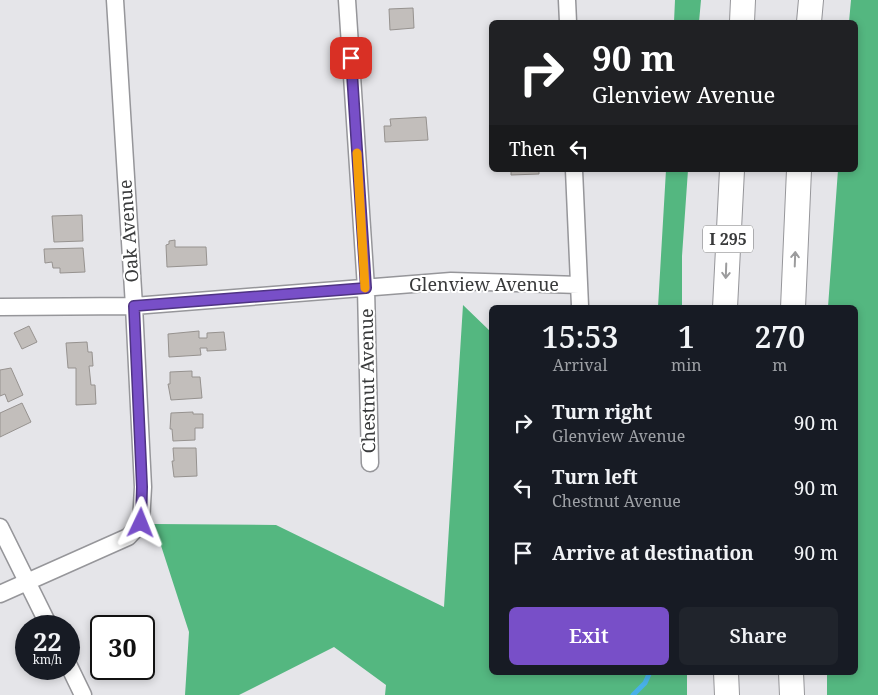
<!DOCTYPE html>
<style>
:root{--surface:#171b24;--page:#20242c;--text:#f1f3f6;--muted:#9ea1a6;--accent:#784fc8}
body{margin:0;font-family:"Noto Serif",serif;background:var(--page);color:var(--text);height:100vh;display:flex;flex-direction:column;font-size:19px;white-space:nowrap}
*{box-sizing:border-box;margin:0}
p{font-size:16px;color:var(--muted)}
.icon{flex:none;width:28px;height:28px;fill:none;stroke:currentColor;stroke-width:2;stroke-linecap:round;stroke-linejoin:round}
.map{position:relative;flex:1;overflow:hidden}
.panel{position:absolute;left:489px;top:305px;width:369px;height:370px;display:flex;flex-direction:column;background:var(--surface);border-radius:8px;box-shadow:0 2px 8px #0003}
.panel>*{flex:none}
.guide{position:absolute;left:489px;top:20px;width:369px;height:152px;border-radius:8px;box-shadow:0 2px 8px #0003;background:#202124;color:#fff;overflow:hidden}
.speed{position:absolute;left:15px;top:615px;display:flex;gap:10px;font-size:25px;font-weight:700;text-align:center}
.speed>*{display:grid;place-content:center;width:65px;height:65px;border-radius:50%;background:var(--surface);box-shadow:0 2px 8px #0003;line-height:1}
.speed small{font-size:12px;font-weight:400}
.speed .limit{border:2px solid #111;border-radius:8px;background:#fff;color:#111}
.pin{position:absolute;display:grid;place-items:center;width:42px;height:42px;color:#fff;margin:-21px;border-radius:10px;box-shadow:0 2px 8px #0006}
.me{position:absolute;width:55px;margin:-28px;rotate:2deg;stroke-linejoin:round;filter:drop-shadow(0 0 4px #0008)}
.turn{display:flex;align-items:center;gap:18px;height:105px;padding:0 20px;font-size:22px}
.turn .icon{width:65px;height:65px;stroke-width:2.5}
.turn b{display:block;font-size:35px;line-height:42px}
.then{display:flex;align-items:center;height:48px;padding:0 20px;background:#0003;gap:10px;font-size:19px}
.eta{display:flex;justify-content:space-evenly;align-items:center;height:85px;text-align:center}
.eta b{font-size:30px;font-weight:600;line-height:35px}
.primary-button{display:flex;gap:10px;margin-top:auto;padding:10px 20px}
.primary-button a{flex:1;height:58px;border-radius:8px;background:var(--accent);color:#fff;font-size:20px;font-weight:600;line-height:58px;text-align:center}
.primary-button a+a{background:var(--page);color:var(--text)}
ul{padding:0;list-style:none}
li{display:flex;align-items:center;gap:15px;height:65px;padding:0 20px}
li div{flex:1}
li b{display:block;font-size:19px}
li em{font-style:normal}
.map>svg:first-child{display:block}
</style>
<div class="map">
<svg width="878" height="695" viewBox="0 0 878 695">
<rect width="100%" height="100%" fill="#e5e5e9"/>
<path fill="#54b780" d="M675,0h26l-2,22h-25z
M851,0h27v695h-51v-22l28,-1v-364l-27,-1 10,-137h17v-148h-6z
M666,170h22l-6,86v51h-24z
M463,305l28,27v340l196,1v22h-302l1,-10 -52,-38 -95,48h-54l4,-63 -35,-108 122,1 168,82z"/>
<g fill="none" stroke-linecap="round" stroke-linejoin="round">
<path stroke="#48b0e8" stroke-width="5" d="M633,695l12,-12 5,-11"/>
</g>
<path fill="#c2bebb" stroke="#96928f" d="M413,8l1,20 -24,2 -1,-21z
M426,117l2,23 -43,2 -1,-16h7l-1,-7z
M511,170h28v4l-28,1z
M82,215l1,26 -29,1 -2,-26z
M175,240v7h31l1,18 -40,2 -1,-22 3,-1v-3z
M83,248l2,24 -25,1v-5h-7l-1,-6 -7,1 -1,-14z
M29,326l8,16 -15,7 -8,-16z
M199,331v7h8v-5l17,-1 2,18 -19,1v-3h-7l1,7 -32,2 -1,-23z
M87,342l1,10h4l1,14h-4l2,19h4l1,19 -20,1v-37h-8l-2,-25z
M11,368l12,27 -15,7 -3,-8 -5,2v-26z
M192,371v6h8l2,21 -31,2 -3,-16h2v-12z
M22,403l9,19 -31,15v-24z
M193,412v2h10v14h-8v12l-22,1 -1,-12h-2l1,-16z
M173,448h23l1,28 -23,1 -2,-16h2z"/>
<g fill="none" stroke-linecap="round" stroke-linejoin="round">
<g stroke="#96969a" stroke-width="19">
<path id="minor" d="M347,0l19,288 4,175
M567,0l1,22
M574,170l6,136
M0,307l134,-1 317,-25 128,4
M0,527l49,99
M0,594l128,-57 13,-14 2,-36 -9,-181 -19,-306
M69,666l14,29"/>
</g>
<g stroke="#96969a" stroke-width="26">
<path id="highway" d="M742,22l1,-22
M809,22l2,-22
M725,308l7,-138
M793,308l6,-138
M726,672l1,23
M791,672l1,23"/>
</g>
<use href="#minor" stroke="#fff" stroke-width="16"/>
<use href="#highway" stroke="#fff" stroke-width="24"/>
</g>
<defs><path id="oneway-shaft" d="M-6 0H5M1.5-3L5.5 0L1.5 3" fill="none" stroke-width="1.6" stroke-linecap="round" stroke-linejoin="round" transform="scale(1.25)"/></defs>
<g stroke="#9c9c9d">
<use href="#oneway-shaft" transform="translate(795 259) rotate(-88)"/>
<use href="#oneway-shaft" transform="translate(726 271) rotate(92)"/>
</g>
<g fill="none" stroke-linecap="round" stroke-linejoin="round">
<g stroke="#4e3382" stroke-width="12">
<path id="route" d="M141,523l1,-36 -8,-181 232,-18 -15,-230"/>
</g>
<use href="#route" stroke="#784fc8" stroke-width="9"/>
<path stroke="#f59e0b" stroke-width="9" d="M357,153l8,135"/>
</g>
<g text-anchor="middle" stroke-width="4" stroke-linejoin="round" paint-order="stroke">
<rect fill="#fff" stroke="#747576" stroke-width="1" x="703" y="225.5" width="50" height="27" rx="4"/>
<g font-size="16" font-weight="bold" fill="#393a3b">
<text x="728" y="245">I 295</text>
</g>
<g font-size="18" fill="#393a3b" stroke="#fff">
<text transform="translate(129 231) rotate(-94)" y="6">Oak Avenue</text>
<text x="484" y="291">Glenview Avenue</text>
<text transform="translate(368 381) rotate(-91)" y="6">Chestnut Avenue</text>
</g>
</g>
</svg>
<div class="speed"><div>22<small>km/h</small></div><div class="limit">30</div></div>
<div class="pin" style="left:351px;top:58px;background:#d93025"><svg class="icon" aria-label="arrive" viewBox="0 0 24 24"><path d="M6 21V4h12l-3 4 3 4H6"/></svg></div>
<svg class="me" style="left:141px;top:523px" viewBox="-20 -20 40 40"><path d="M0-17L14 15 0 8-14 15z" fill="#784fc8" stroke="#fff" stroke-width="4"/></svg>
<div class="guide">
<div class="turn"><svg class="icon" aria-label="right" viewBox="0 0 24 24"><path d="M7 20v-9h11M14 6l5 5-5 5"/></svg><div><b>90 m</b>Glenview Avenue</div></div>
<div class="then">Then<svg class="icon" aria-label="left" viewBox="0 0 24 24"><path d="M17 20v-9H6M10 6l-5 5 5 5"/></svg></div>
</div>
<section class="panel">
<div class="eta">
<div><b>15:53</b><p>Arrival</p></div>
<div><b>1</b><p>min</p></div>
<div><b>270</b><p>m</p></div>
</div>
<ul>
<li><svg class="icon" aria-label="right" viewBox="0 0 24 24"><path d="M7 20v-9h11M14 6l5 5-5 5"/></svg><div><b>Turn right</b><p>Glenview Avenue</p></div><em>90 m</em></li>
<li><svg class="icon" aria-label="left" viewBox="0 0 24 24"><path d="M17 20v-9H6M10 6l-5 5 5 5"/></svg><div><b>Turn left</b><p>Chestnut Avenue</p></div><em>90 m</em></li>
<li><svg class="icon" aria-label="arrive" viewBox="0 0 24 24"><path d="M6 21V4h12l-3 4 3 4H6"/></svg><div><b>Arrive at destination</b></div><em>90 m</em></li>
</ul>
<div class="primary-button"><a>Exit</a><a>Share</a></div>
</section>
</div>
